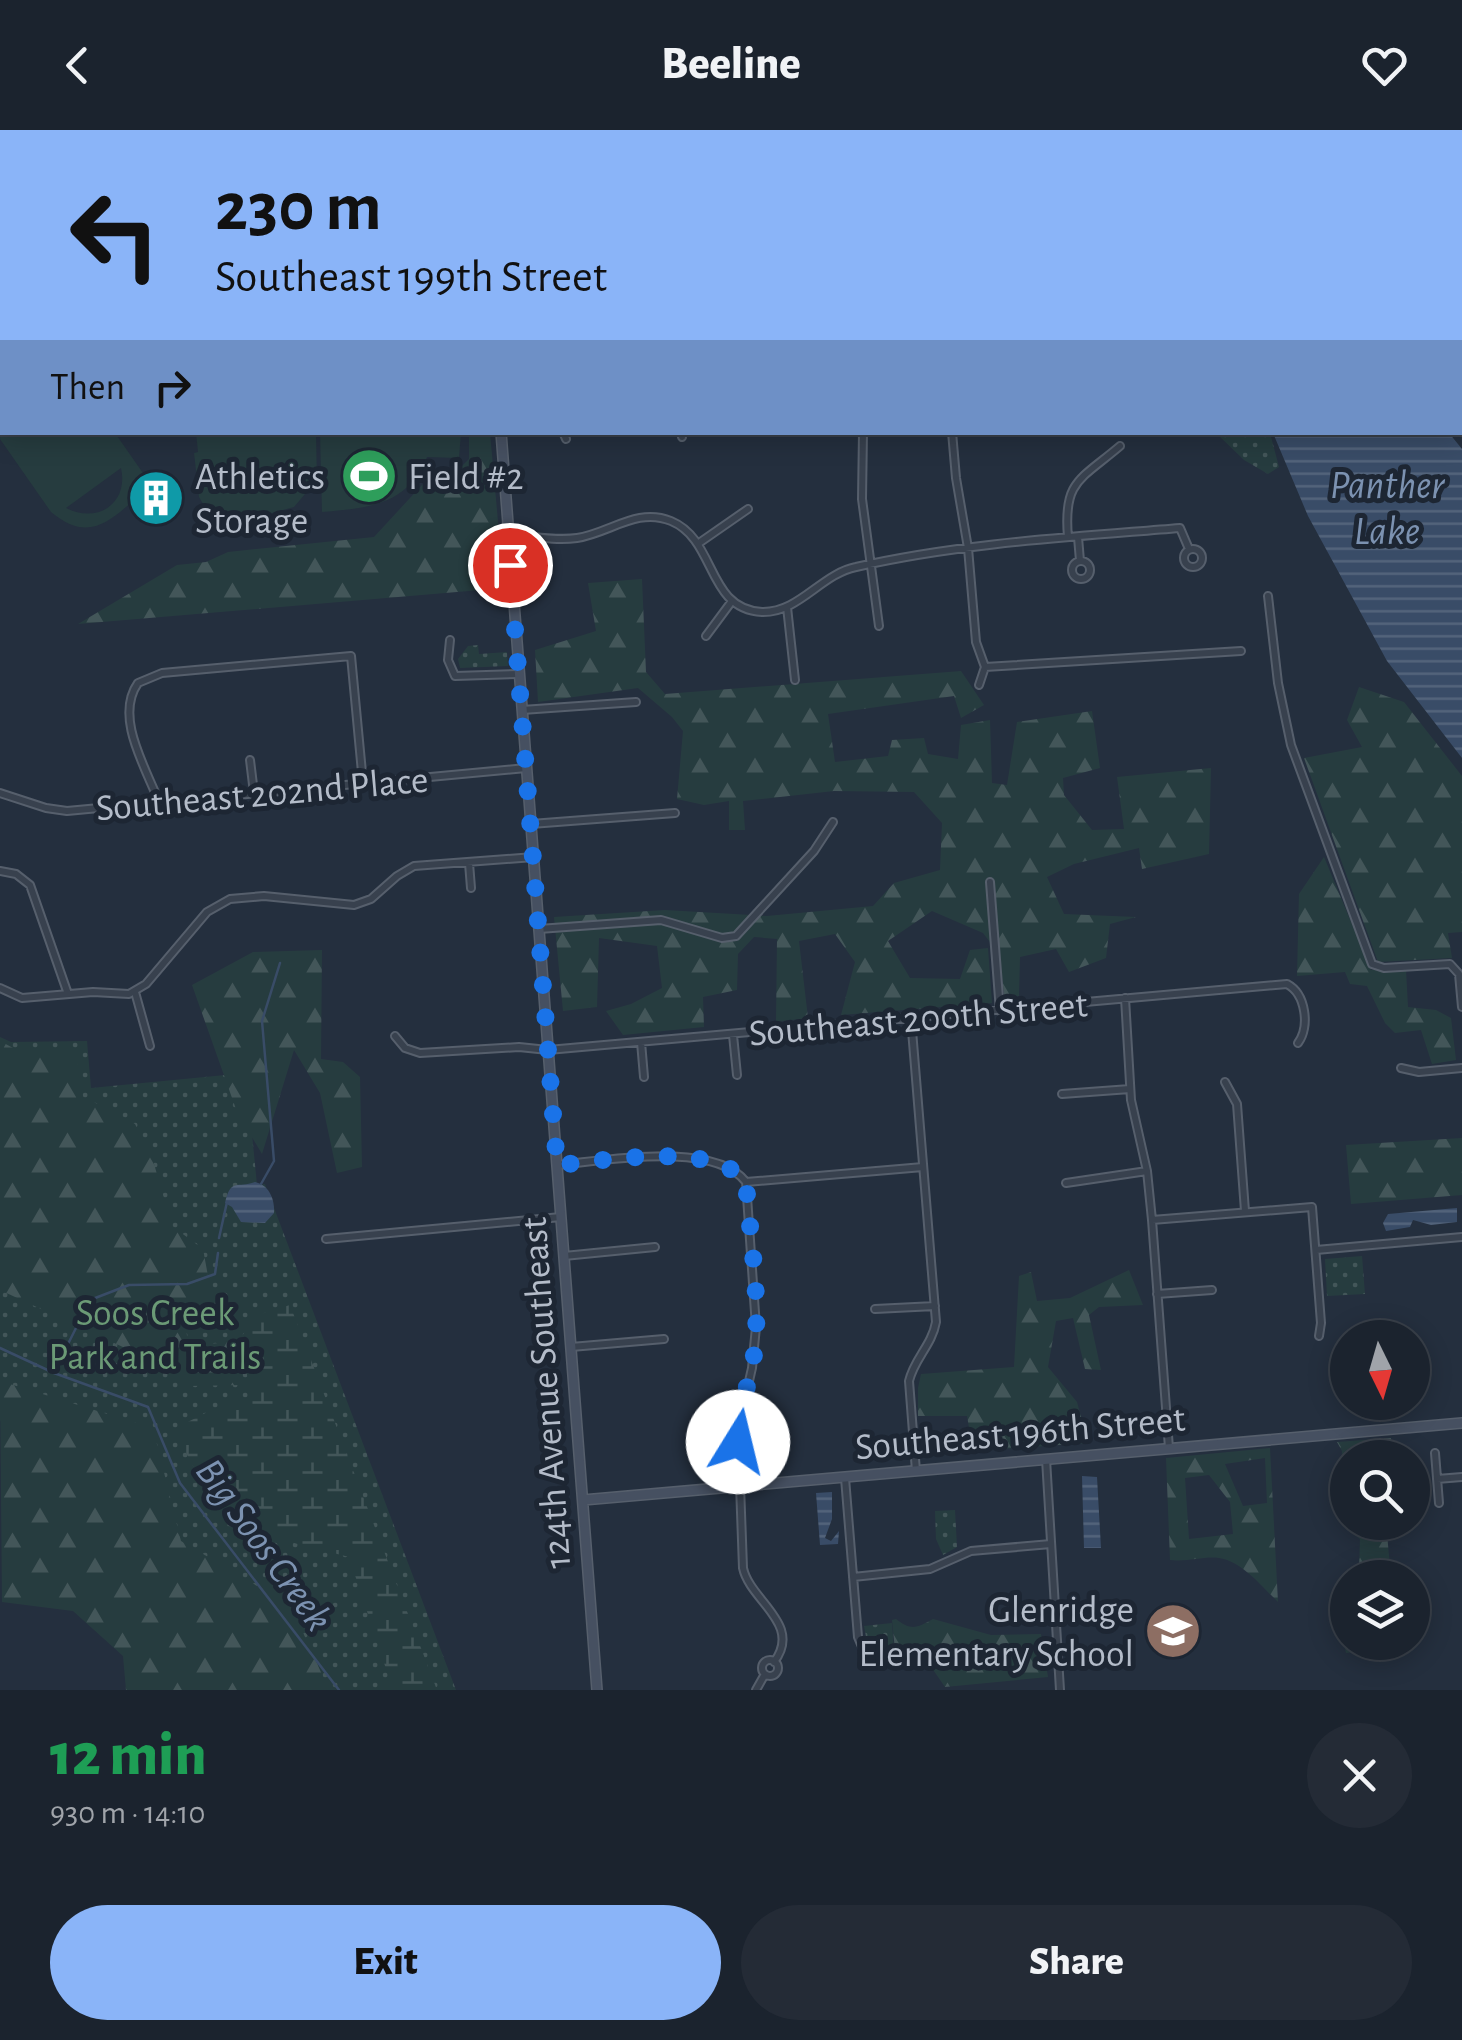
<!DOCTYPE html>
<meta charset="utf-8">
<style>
:root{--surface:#1b232e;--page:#242b36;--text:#f1f3f6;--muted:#a0a4aa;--line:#39404a;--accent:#8ab4f8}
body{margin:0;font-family:"Alegreya Sans",sans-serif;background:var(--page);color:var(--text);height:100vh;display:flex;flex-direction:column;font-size:38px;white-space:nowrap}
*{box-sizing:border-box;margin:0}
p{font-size:32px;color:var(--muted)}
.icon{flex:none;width:55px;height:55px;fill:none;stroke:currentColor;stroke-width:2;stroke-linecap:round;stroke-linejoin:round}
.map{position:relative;height:1560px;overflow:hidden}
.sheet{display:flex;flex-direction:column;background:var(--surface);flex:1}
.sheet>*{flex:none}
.top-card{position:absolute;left:0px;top:0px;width:1462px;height:305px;box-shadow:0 5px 25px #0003,0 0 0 2px var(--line);background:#8ab4f8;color:#111;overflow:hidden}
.needle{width:65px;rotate:175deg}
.controls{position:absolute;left:1330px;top:1190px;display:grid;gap:20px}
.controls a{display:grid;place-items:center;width:100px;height:100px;border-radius:50%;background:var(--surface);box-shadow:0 5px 25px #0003,0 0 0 2px var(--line);font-size:50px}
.pin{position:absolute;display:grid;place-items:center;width:85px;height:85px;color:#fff;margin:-42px;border:5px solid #fff;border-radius:50%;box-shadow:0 2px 10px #0007}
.me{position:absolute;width:110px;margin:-55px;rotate:9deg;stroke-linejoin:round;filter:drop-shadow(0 0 8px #0008)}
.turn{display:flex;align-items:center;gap:35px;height:210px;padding:0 50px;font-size:45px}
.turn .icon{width:130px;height:130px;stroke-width:2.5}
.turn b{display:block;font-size:70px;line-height:85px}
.then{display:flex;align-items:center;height:95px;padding:0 50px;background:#0003;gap:20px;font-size:38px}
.round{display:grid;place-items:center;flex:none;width:105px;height:105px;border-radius:52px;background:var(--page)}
.summary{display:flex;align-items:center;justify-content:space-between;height:170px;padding:0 50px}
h1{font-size:60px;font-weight:800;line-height:75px;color:#1e9e55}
.action{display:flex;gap:20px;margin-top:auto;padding:20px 50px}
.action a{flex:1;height:115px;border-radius:60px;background:var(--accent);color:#111;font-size:40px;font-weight:800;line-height:115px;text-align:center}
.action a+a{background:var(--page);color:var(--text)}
header{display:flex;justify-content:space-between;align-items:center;height:130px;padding:0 50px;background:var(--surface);font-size:45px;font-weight:800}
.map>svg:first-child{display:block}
</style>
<header><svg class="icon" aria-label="back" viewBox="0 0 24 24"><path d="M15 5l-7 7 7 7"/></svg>Beeline<svg class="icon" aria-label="heart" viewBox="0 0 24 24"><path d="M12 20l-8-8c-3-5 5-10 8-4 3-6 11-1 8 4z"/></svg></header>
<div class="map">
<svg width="1462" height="1560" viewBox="0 0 1462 1560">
<defs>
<pattern id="grass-dots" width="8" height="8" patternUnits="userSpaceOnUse" patternTransform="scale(2.5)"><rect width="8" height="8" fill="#263c3f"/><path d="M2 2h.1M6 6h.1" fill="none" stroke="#435659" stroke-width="1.8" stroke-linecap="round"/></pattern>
<pattern id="forest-firs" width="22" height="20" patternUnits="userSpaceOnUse" patternTransform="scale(2.5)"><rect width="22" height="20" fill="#263c3f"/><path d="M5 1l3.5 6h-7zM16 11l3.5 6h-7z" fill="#435659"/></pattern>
<pattern id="wetland-marsh" width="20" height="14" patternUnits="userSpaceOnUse" patternTransform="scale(2.5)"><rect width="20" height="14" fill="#263c3f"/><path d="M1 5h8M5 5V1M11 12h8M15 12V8" fill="none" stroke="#435659"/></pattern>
<pattern id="water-rules" width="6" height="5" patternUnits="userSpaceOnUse" patternTransform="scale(2.5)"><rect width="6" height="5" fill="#394c67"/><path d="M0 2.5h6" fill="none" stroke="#53647b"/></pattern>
</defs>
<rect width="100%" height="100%" fill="#242f3e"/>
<path fill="url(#grass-dots)" d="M1216,303h54l9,34 -11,7 -24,-14z
M478,515l1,9 28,-2 1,14 -48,2 -2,-9 10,-13z
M0,907l11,5 76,-1 4,47 155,-15 11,112 8,-1 191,506h-314l-142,-270z
M1362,1126l3,38 -38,2 -2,-37z
M955,1380l2,37 -14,8 -7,-16 -1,-28z
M892,1493l2,28 -13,1 -14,-10 -3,-16z"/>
<path fill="url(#forest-firs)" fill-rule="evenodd" d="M469,303h21l14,155 -426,36 99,-59 29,-3 22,-10 146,-15 60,-65 27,-5 8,-8z
M642,449l4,93 19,22 296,-23 23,34 -23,13 -7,-22 -126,18 7,48 53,-6 4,-16 32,-2 4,16 30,5 3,-34 29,-5 2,63 15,2 10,-63 75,-11 8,57 -37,10 1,17 28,35 32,-1 -7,-52 94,-9 -2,86 -67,15 -3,-21 -65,16 -27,13 17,37 72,3 -26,7 -4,34 -37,14 -13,-23 -36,8 -1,39h-15l-4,-41 -17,-22 -51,-22 -44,30 22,37 50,1 10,-29 18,-2 4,55 -151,12 14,-53 -20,-28 -36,7 9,77 -32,4 1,-83 -23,-2 -16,17 -1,36 -34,7 1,30 -81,8 -17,-24 25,-7 31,-16 -5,-42 -58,-8 -2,69 -34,4 -9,-94 111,-7 102,6 106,-10 21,-23 46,-13 2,-47 -28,-31 -80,-1 -91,10 2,29h-16v-29l-25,4 -27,-6 6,-68 -11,-14 -34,-29 -100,14 -3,-52 61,-19 -8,-48z
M1359,557l45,15 58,74v156l-14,1 4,25 -74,4 -74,-204 58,-11 -15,-27z
M1324,727l47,113h35l2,37 28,3 15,8 5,42 -24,4 -11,-34 -26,3 -10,-10 -18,-37 -17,-2 -5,-12 -48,4 2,-82z
M322,820l-1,109 22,3 17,15 2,90 -25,6 -17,-80 -26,-43 -32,104 -25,-42 -45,-127 61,-33z
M0,911l15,8 61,3 7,46 25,10 27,16 17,33 20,69 31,23 10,54 -29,3 4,40 41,-4 14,43 -54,1 -64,-38 -125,-58z
M1462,1008v57l-111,9 -5,-59z
M1129,1140l14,35 -44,2 -10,8 12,55 -16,-1 -12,-51 -17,3 -8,46 29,35 11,41 -115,8 -6,-35h-49v-28l3,-14 93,-7 5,-91 12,-4 6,29 33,-3z
M0,1251l153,47 28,113 110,65 38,84h-203l-3,-34 -50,-45 -71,-9z
M1391,1308l2,19 -45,1 -1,47 -7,-4 2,-50 -5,-9z
M1270,1318l8,154c-16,-15 -36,-41 -59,-44 -14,-2 -32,4 -49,2l-4,-102zM1265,1328l2,45 -24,3 -18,-42zM1209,1345l21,27 3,32 -44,5 -4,-61z
M1347,1385l1,7 38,1 5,54h-14v-5l-18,-3 1,-30 -16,-13z
M1338,1482l9,13 1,17h64l1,-17 2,21 -69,7z
M896,1489c15,12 21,9 37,0l58,16 50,-1 7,43 -103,10 -18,-26 -31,-1 -4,-40z"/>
<path fill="url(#wetland-marsh)" d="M290,1175l147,385h-44l-44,-133 -126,-32 -49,-96 53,-27 25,-6 -13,-56 18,-25z"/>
<path fill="#263c3f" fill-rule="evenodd" d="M2,260v42l113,1 37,53c-34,23 -56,64 -101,26l-51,-73zM121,338c8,36 -24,56 -55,40z
M196,303h120l1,47 -23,27 -55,15 -24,3 -16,-28 -5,-44 4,-1z
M320,303h141l-2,25 -32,-1c-20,49 -59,51 -105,55z"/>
<path fill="url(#water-rules)" d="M1273,303h176l13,16v309l-75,-97 -79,-145z
M255,1052c14,3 20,17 19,31l-9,10 -24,-1 -9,-15 -7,-4c6,-26 12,-14 30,-21z
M1457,1078v14l-26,3 -18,-5 -3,7 -24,4 -3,-8 5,-9z
M1082,1346l15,1 4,71h-17z
M832,1362v27l-7,19 6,3 8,-10 -1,13 -18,1 -4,-52z"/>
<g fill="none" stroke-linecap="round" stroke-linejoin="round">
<path stroke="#394c67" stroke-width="2.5" d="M261,1054l13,-23 -12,-140 18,-58
M219,1108l8,-36
M0,1218l54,25 94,34 32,76 159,207
M55,1240l35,-70 39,-15 58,-1 28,-10 3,-21"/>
<g stroke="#565f6c" stroke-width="10">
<path id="street" d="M51,0v2
M276,0v2
M478,0v2
M761,0v2
M934,0l1,2
M1433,0v2
M1460,18h2
M1460,144l2,2
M563,302l3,7
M681,302l1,5
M863,302l-1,67 17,127
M952,302l4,46 12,70 8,94 9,25 -6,18
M509,404c23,2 45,7 68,4 33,-5 60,-31 94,-17 46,19 35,88 91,91 37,1 59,-38 94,-45 106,-24 216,-30 324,-39l9,21
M1068,407c-5,-56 12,-57 52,-91
M1078,407l2,24
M699,413l49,-34
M1184 428a9 9 0 1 1 18 0a9 9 0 1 1-18 0Z
M1072 440a9 9 0 1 1 18 0a9 9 0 1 1-18 0Z
M1268,466l10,87 13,62 81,219 12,4 66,-4 9,10 3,33
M787,477l8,73
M706,506l26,-35
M450,510l-2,20 7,16 64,-2
M985,537l256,-16
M522,580l114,-8
M250,630l4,33
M0,663l46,15 21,3 459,-43
M159,672c-13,-34 -45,-85 -21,-119l24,-10 189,-17 12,127
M531,694l144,-11
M469,733l2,25
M0,741l16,3 14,11 38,109
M990,752l10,129
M539,799l122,-9 61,18 14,-2 78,-85 19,-29
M0,858l22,10 71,-6 36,2 17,-10 61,-72 23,-13 34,-3 90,9 17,-6 26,-23 17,-10 120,-9
M135,862l15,54
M1125,868l6,102 16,71 5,49 17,228
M911,888l25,304c-4,23 -22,37 -27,59l7,90
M733,905l4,40
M395,906l10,12 15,5 99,-6 29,3 739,-66c19,10 23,43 11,59
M641,912l3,35
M1401,938l18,4 43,-4
M1225,952l12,22 8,107
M1062,964l68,-5
M557,1035c47,-4 157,-25 189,17
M746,1052l10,145 -4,41 -14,61 5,139c7,33 60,56 31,94
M746,1052l177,-15
M1066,1053l81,-12
M1152,1090l160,-13 9,116 -2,13
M326,1109l235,-22
M1316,1120l146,-13
M564,1126l91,-9
M1157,1164l55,-4
M875,1179l60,-3
M571,1217l93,-8
M1435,1323l4,50
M1046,1329l14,231
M845,1348l13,159 8,19
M1437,1349l25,-2
M853,1447l77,-8 41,-18 80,-7
M762 1538a8 8 0 1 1 16 0a8 8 0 1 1-16 0Z
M756,1560l9,-16"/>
</g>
<g stroke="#565f6c" stroke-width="12">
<path id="secondary" d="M495,2l30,-2
M0,48h2
M501,302l96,1258
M583,1370l879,-77"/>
</g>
<use href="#street" stroke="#38414e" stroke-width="6"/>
<use href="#secondary" stroke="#465061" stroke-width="9"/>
</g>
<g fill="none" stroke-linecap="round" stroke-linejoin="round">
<path stroke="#1a73e8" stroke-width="18" stroke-dasharray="0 32.4" d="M510,435l47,600c48,-4 156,-25 189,17 4,54 14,112 9,166 -4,32 -17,61 -17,94"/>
</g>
<defs>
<g id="stadium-disc" transform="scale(2.875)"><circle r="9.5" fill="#2e9e5b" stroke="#1d2633"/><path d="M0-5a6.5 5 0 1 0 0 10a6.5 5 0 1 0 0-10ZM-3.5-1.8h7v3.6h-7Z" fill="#fff"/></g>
<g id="building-disc" transform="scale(2.875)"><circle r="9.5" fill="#0f9aa8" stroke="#1d2633"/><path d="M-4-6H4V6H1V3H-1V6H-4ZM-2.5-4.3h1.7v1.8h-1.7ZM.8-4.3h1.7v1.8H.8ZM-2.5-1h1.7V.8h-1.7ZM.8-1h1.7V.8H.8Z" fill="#fff"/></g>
<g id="school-disc" transform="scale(2.875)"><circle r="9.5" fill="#8d6e63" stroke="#1d2633"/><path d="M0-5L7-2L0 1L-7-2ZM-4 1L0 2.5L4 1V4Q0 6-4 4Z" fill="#fff"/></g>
</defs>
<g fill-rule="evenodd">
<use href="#stadium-disc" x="369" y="346"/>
<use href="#building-disc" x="156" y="368"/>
<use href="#school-disc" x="1173" y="1501"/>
</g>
<g text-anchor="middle" stroke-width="10" stroke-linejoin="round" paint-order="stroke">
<g font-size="38" fill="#b4bcc9" stroke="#1d2633" text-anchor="start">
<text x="195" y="359">Athletics<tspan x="195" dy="44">Storage</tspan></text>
<text x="408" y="359">Field #2</text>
<text x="1134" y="1492" text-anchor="end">Glenridge<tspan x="1134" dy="44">Elementary School</tspan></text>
</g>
<g font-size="38" fill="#b4bcc9" stroke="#1d2633">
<text transform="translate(262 663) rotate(-5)" y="13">Southeast 202nd Place</text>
<text transform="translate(918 888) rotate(-5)" y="13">Southeast 200th Street</text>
<text transform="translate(545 1263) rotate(-94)" y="13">124th Avenue Southeast</text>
<text transform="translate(1020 1302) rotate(-5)" y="13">Southeast 196th Street</text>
</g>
<g font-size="38" fill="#6b9a76" stroke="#1d2633">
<text x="155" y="1195">Soos Creek<tspan x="155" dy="44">Park and Trails</tspan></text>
</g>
<g font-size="40" font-style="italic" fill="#7c92b1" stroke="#1d2633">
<text x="1387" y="368">Panther<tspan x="1387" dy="46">Lake</tspan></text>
<text transform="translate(265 1414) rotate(54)" y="14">Big Soos Creek</text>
</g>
</g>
</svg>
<div class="controls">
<a><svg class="needle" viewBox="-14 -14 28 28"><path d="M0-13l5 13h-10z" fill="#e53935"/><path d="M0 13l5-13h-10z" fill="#a0a4aa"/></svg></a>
<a><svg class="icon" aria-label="search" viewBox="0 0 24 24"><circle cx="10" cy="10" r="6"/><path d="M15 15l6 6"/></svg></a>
<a><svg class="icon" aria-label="layers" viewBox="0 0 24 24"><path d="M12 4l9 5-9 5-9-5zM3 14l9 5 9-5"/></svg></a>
</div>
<div class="pin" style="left:510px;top:435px;background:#d93025"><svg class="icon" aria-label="arrive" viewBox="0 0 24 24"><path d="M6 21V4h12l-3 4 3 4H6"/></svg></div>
<svg class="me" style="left:738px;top:1312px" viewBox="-20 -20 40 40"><circle r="19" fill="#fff"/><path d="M0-13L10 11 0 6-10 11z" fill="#1a73e8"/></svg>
<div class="top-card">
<div class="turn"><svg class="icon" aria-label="left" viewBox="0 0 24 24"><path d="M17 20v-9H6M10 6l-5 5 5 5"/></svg><div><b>230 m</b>Southeast 199th Street</div></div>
<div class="then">Then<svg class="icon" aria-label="right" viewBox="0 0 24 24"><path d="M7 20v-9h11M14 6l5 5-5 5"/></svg></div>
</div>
</div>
<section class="sheet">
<div class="summary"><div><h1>12 min</h1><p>930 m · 14:10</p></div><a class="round"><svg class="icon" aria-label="close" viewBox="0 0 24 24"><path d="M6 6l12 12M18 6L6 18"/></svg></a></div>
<div class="action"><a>Exit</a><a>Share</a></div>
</section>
